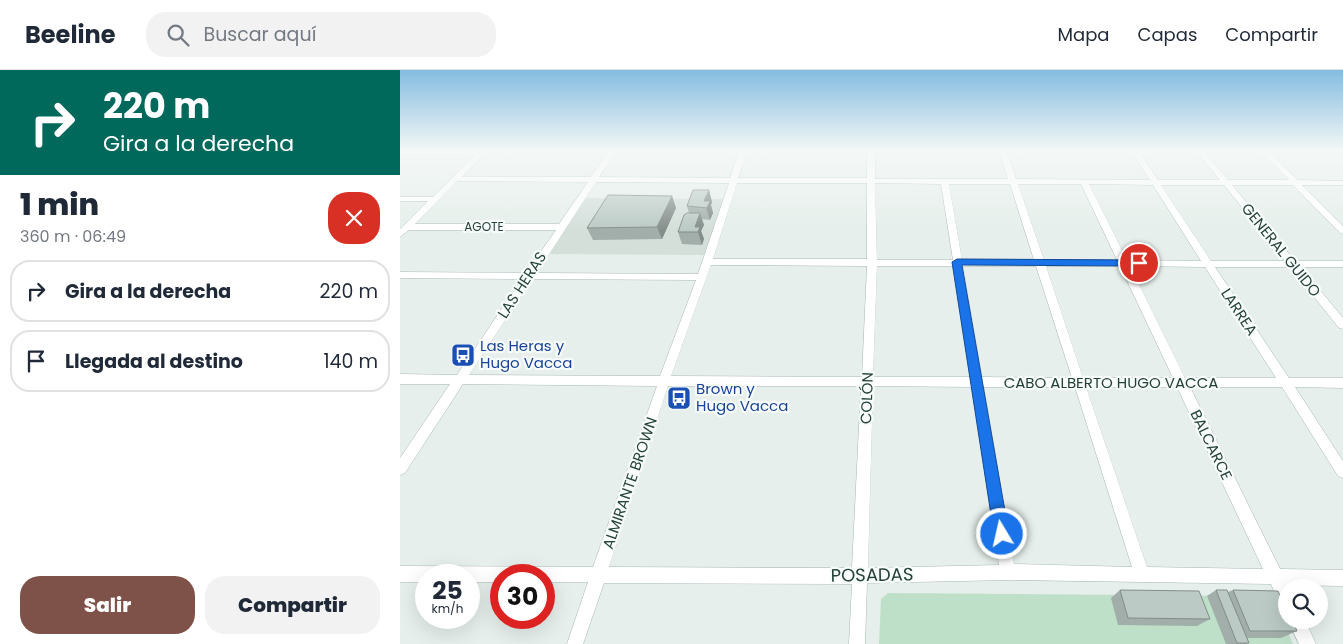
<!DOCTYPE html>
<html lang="es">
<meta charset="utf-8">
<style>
:root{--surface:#fff;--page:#f2f2f3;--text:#1f2937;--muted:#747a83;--line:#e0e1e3;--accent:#7f5249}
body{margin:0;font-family:Poppins,sans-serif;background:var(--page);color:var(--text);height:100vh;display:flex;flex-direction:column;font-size:19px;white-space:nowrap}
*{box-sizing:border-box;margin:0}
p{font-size:16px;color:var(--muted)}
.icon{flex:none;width:28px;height:28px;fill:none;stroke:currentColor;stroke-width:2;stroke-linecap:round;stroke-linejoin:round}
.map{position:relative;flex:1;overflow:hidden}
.drawer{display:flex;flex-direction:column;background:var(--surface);width:400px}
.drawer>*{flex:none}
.guide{background:#00695c;color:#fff;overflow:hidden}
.tools{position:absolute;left:878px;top:509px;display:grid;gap:10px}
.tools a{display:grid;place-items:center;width:50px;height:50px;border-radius:50%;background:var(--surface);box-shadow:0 5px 20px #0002;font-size:25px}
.speed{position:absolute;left:15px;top:494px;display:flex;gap:10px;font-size:25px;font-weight:700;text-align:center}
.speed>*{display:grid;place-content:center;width:65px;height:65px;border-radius:50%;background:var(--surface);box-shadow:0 5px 20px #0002;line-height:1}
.speed small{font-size:12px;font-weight:400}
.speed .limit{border:8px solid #d22;background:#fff;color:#111}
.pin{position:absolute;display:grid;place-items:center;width:42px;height:42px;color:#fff;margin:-21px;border:2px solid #fff;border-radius:50%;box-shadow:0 1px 5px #0007}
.me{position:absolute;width:55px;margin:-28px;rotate:351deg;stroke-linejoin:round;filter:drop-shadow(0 0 4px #0008)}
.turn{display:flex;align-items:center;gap:18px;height:105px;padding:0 20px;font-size:22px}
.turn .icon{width:65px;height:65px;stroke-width:2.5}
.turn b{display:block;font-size:35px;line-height:42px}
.round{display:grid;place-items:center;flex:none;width:52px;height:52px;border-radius:20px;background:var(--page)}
.headline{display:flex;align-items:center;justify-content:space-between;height:85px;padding:0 20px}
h1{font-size:30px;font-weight:800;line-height:38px}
.cta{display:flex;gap:10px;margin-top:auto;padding:10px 20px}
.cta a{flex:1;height:58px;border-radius:20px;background:var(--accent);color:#fff;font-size:20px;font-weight:800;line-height:58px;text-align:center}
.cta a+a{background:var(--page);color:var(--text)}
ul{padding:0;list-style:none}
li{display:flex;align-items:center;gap:15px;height:62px;margin:0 10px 8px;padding:0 10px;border:2px solid var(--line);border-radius:20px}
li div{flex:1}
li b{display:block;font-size:19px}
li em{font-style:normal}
header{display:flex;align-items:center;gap:30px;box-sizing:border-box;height:70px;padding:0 25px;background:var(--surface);border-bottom:1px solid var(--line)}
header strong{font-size:24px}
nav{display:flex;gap:28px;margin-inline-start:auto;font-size:18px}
.search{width:350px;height:45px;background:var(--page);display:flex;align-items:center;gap:12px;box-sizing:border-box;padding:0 18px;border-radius:20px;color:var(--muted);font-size:19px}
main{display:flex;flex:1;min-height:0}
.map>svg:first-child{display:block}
</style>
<header>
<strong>Beeline</strong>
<div class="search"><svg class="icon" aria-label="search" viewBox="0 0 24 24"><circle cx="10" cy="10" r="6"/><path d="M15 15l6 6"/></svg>Buscar aquí</div>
<nav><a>Mapa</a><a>Capas</a><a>Compartir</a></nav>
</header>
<main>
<section class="drawer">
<div class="guide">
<div class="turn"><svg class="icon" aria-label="right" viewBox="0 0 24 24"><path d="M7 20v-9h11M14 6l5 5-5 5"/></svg><div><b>220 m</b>Gira a la derecha</div></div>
</div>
<div class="headline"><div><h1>1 min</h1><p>360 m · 06:49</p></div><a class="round" style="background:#d93025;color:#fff"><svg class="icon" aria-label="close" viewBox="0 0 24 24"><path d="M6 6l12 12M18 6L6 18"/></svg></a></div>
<ul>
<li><svg class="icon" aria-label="right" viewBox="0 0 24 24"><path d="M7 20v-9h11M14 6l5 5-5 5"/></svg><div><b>Gira a la derecha</b></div><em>220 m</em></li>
<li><svg class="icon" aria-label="arrive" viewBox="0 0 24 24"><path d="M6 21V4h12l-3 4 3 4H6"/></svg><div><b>Llegada al destino</b></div><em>140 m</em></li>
</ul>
<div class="cta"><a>Salir</a><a>Compartir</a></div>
</section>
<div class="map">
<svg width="943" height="574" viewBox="0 0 943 574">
<rect width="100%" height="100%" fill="#e6efeb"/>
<path fill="#d4dfda" d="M184,128l140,1 -20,56 -157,-1z"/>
<path fill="#bfe0c8" d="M488,523l376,3 10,6 19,42h-414l2,-45z"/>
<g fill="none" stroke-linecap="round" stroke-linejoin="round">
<g stroke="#a8b8b2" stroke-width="1">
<path id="minor" d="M0,81h87l-25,26h129l18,-26h8l-18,26 131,1 9,-27h8l-9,27h129v-27h8v28h133l-9,-28h8l9,28 134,1 -19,-29h8l19,29h62l-24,-29h8l24,29h61l-29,-29h8l30,29 45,1v4h-41l41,41v8l-3,-1 -47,-48h-61l63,76h48v6h-42l42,51v11l-4,-1 -49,-61h-75l74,111h54v10l-48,-1 48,74v17l-5,-2 -56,-89h-92l90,182 63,1v16l-56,-1 2,3h-3v19l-6,-2 -9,-21 -263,-4 -141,3 -2,61h-16l3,-60 -248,-1 -21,61h-16l21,-62h-44v-7h-43v7h-32v-7h-43v7h-26v-16l193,1 64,-181 -194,-2 -58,89 -5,2v-17l50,-74h-50v-10l57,1 65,-96 -122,-1v-6l126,1 30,-43h-147l-9,7v-8l28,-28h-28v-4h33l43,-43h-76zM57,111l131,1 -29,42h-144zM196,112l133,1 -31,91 -161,-1zM337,113h130v76h-154zM475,113l66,1 12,76h-76zM549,114h61l24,76h-72zM618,114h63l36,76h-73zM689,114l64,1 48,76 -74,-1zM761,115h63l61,76h-74zM311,195l156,1 -5,111 -191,-1zM477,196h77l17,111h-98zM563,196h73l36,112 -90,-1zM646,196h74l53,112h-90zM730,196l75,1 71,111h-91zM132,209l164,1 -36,96 -191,-1zM268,316h193l-9,182 -243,-1zM473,316l99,1 27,178 -131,3zM584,317h91l57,180 -118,-3zM686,317h91l86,182 -116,-2z
M888,550h17l11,24h-17z"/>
</g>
<use href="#minor" fill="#fff" fill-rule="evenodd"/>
</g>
<path fill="#a1aea9" d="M309,120l3,12 -1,3 2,8 -3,7 -8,-1 2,6 -3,6 3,8 -2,6 -20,-1 -4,-12 11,-19 -2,-7z
M272,126l4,12 -14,31 -69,1 -6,-12z
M720,520l90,29 -13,7 -79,-1 -7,-27z
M816,520l12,2 5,-2 64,41 -16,7h-34l2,5 -2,1h-21l-19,-48z"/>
<path fill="#838d89" d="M309,120l3,12 -1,3 2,8 -3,7 -6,-19z
M272,126l4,12 -14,31 -5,-12z
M300,143l4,12 -3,6 3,8 -2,6 -4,-13 -3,-5z"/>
<path fill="#bbcac4" stroke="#838d89" d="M293,120h16l-5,11h6l-3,7 -20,-2z
M208,125l64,1 -15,31 -70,1z
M287,143h13l-5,14h5l-2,5h-20l6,-17z
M720,520l79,1 11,28 -82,-1z
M816,520h11l22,53h-12z
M833,520l45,1 8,18v11h6l5,11h-47z"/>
<linearGradient id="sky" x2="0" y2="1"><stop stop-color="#84bce0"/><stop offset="0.5" stop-color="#f4f8f6"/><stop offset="1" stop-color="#f4f8f6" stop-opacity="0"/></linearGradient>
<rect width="943" height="161" fill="url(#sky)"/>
<path fill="#1a73e8" stroke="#114b97" d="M557,189l182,1 5,3 -5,3 -177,-1 47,269 -2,5 -5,2 -6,-2 -2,-5 -42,-272z"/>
<defs>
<g id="bus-square" transform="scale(1.25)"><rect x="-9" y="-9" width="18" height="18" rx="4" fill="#1a4fb4" stroke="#f7fbf9"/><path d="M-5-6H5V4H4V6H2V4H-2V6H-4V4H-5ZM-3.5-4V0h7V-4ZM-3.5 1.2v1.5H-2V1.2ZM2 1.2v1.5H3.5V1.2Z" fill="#fff"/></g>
</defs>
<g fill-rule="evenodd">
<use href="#bus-square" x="63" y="285"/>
<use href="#bus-square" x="279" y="328"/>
</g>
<g text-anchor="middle" stroke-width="4.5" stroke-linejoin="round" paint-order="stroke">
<g font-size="12" fill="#24423a" stroke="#f7fbf9">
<text x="84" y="161">AGOTE</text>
</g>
<g font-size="15" fill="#24423a" stroke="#f7fbf9">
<text transform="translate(881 180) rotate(51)" y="5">GENERAL GUIDO</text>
<text transform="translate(122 215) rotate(-57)" y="5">LAS HERAS</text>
<text transform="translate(839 242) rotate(57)" y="5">LARREA</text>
<text x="711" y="318">CABO ALBERTO HUGO VACCA</text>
<text transform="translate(467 328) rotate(-88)" y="5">COLÓN</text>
<text transform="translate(811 375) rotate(64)" y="5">BALCARCE</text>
<text transform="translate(230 413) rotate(-71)" y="5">ALMIRANTE BROWN</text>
</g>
<g font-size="15" fill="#164399" stroke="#f7fbf9" text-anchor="start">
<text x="80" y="281">Las Heras y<tspan x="80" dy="17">Hugo Vacca</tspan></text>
<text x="296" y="324">Brown y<tspan x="296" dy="17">Hugo Vacca</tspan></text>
</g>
<g font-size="18" fill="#24423a" stroke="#f7fbf9">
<text transform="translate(472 505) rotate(-1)" y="6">POSADAS</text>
</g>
</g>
</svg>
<div class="tools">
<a><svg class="icon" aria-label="search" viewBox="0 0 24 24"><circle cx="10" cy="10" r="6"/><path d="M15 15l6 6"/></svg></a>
</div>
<div class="speed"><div>25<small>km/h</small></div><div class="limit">30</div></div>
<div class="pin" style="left:739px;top:193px;background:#d93025"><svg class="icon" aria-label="arrive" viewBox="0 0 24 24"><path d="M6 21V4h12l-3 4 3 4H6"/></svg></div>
<svg class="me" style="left:602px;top:464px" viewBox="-20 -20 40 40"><circle r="17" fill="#1a73e8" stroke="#fff" stroke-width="3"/><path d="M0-11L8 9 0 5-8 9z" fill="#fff"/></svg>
</div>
</main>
